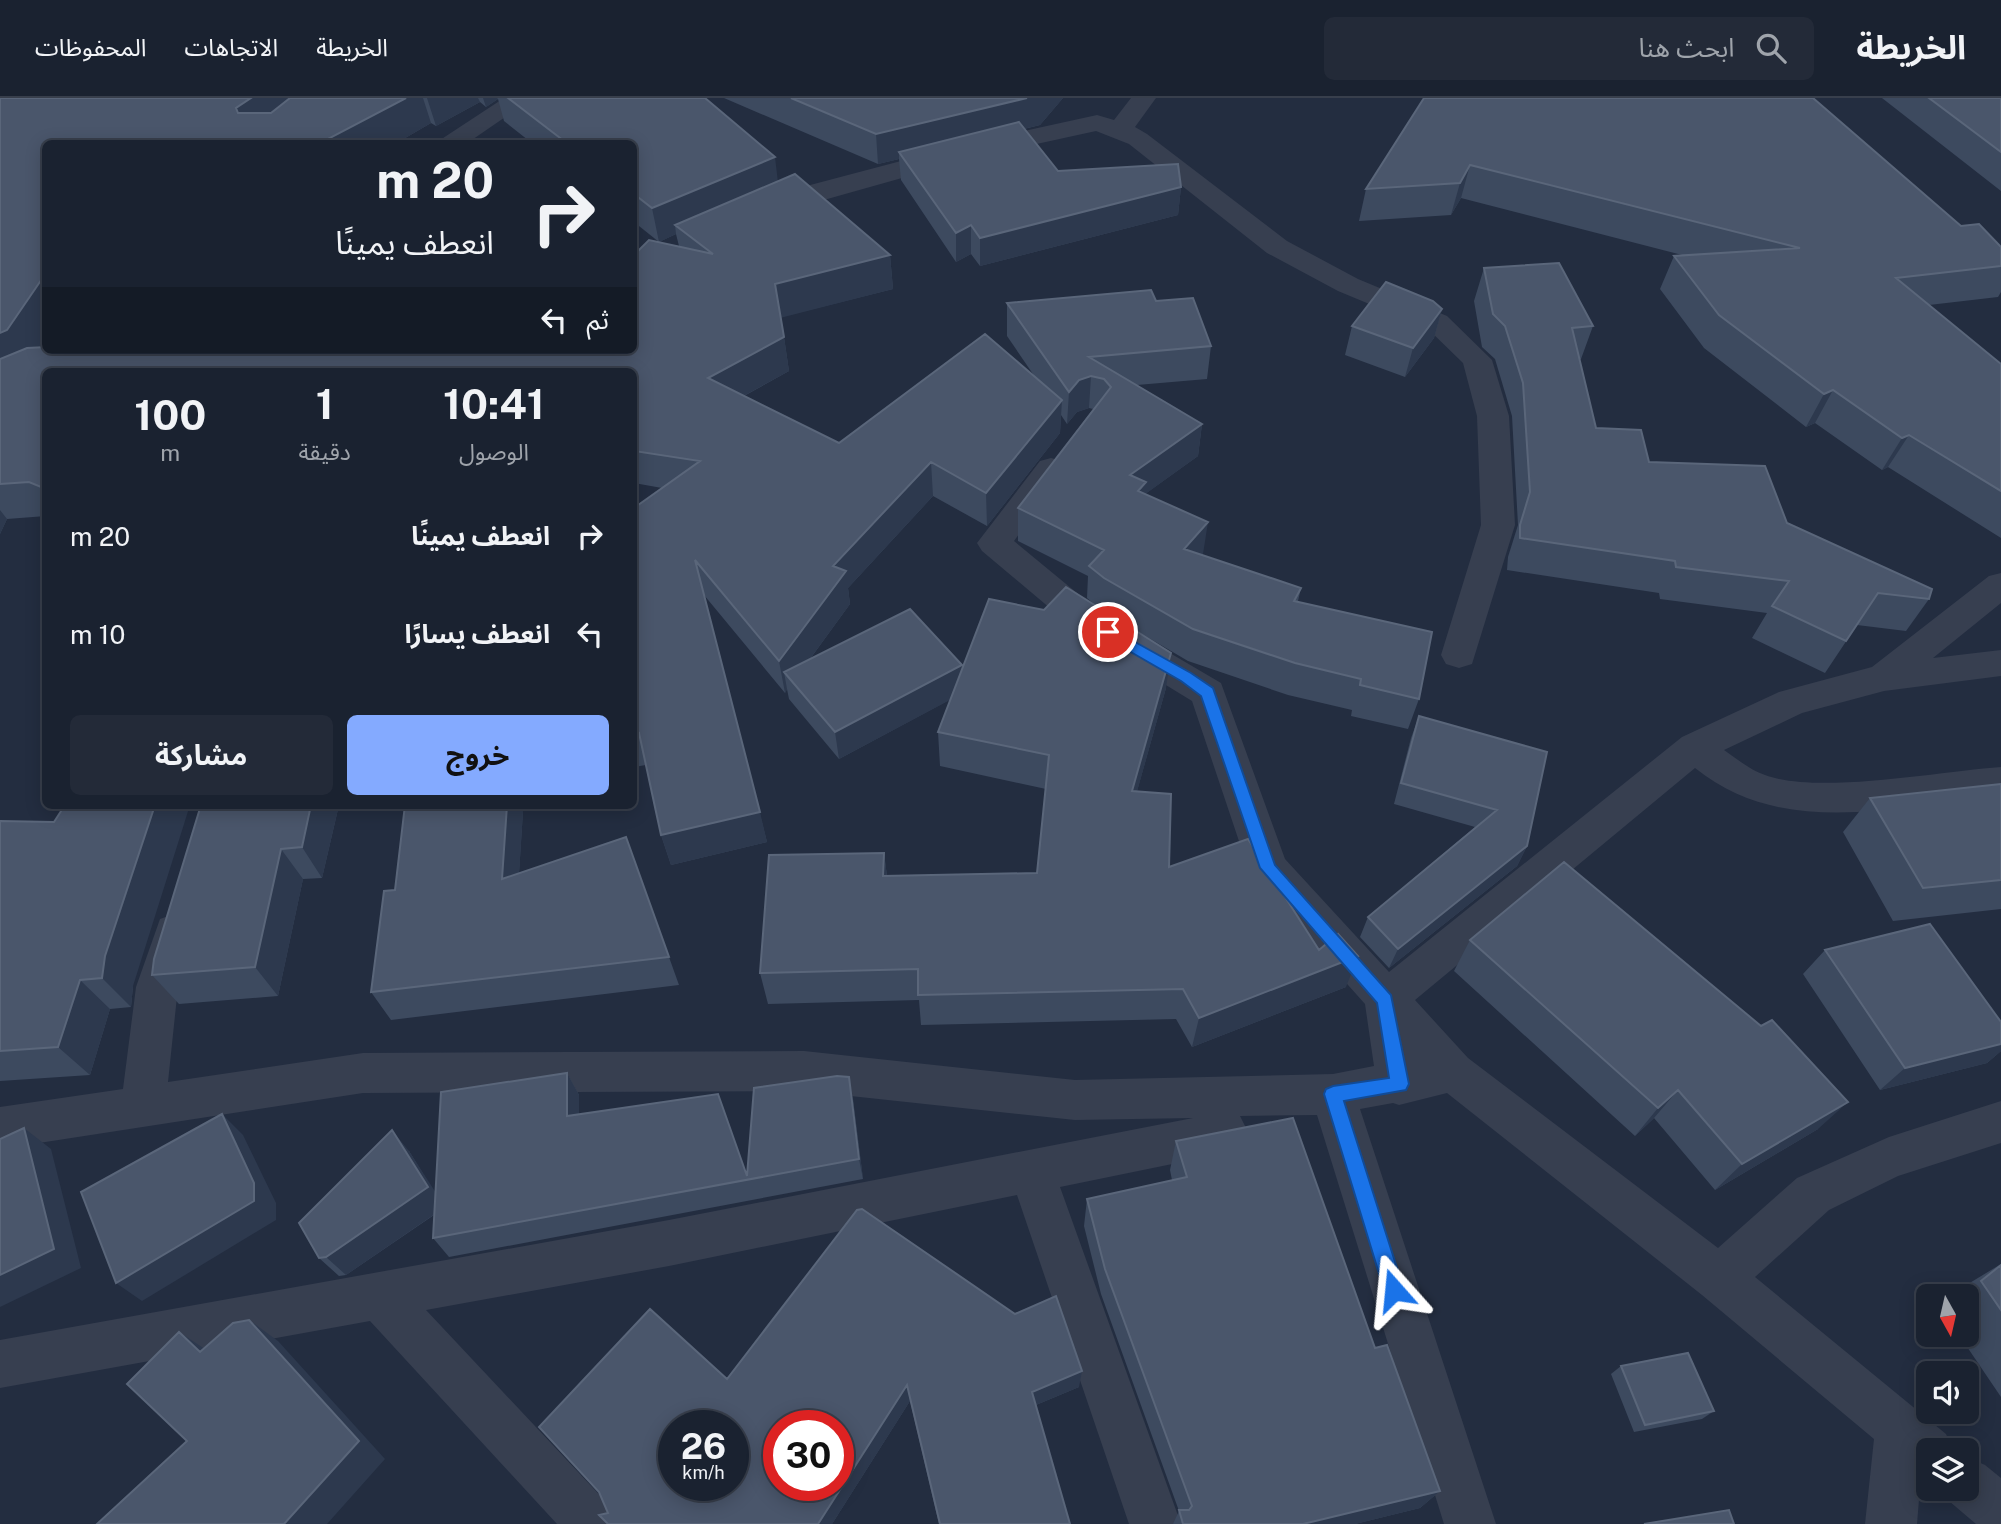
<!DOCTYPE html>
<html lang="ar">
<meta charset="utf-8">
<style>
:root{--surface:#1a2230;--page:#232a38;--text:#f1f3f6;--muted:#9fa4ab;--line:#383f4c;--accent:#84aaff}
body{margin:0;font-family:"Public Sans","Noto Sans Arabic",sans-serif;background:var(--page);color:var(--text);direction:rtl;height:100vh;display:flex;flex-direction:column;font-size:26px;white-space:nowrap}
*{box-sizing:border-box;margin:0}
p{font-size:23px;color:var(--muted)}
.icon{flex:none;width:38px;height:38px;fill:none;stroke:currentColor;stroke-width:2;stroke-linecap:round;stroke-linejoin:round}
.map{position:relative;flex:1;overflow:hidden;direction:ltr}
.details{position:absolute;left:42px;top:270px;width:595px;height:441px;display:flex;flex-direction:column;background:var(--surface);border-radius:10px;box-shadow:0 4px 18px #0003,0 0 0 2px var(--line);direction:rtl}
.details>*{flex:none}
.guide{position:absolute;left:42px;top:42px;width:595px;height:214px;border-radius:10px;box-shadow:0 4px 18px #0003,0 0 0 2px var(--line);direction:rtl;background:#1a2230;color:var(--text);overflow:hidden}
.needle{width:46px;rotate:172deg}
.fabs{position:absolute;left:1916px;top:1186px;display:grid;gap:14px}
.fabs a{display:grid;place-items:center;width:63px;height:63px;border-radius:10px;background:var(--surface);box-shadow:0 4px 18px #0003,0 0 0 2px var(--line);font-size:35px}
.speed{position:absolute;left:658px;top:1312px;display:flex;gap:14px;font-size:35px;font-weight:700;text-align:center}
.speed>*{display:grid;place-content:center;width:91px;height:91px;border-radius:50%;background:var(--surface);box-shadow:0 4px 18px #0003,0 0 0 2px var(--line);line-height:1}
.speed small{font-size:18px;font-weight:400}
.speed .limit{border:10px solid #d22;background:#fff;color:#111}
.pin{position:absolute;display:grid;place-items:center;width:60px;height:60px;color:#fff;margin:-30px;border:4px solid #fff;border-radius:50%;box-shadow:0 2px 7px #0007}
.me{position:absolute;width:77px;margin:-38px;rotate:342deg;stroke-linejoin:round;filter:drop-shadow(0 0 5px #0008)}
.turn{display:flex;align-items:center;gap:24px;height:147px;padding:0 28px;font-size:32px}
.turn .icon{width:91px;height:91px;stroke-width:2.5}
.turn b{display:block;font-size:49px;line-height:60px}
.then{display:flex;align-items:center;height:66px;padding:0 28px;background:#0003;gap:14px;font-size:26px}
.eta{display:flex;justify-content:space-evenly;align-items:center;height:119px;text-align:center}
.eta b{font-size:42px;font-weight:700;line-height:49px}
.action{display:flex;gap:14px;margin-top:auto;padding:14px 28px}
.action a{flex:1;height:80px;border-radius:10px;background:var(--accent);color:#111;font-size:28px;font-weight:700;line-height:80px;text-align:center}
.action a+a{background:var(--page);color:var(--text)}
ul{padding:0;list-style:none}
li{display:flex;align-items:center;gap:21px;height:98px;padding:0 28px}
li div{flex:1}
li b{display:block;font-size:26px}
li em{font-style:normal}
header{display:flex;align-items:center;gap:42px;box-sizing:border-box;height:98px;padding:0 35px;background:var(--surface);border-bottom:2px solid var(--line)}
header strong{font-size:33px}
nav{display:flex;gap:38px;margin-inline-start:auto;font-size:24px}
.search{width:490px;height:63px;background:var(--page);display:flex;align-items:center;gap:18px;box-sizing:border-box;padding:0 24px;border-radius:10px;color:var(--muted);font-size:26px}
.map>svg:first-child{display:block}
</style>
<header>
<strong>الخريطة</strong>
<div class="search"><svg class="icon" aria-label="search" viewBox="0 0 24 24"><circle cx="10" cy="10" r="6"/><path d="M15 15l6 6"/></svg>ابحث هنا</div>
<nav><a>الخريطة</a><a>الاتجاهات</a><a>المحفوظات</a></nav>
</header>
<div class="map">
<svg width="2001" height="1426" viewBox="0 0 2001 1426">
<rect width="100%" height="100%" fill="#232d40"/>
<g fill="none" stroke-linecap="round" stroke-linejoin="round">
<path fill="#373f50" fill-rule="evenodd" d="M504,0h29l-67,46h-32z
M1131,0h25l-21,29 12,7 140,107 71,38 89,37 45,44 17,56 6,109 -43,139 -13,4 -13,-4 -5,-9 40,-130 -4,-109 -14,-53 -36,-35 -89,-37 -71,-38 -138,-109 -33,-13 -123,27 -206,58 -10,-2 -4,-6 4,-6 23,-9 189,-50 128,-28 17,5z
M1051,360l11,3 5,8 -53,72 86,71 121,71 64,176 104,113 293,-235 97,-45 93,-25 117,-91 12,-3v30l-68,55 68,-8v26l-117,15 -82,22 -78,37c13,9 26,20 41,25 54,20 176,-4 236,-8v30c-104,8 -217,43 -306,-29l-280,232 53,58 250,190 79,-70 92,-41 112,-36v42l-103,33 -69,34 -74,67 191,157 7,17h-25v26l-7,-2 -4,49h-52l9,-85 -172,-144 -255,-202 -48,12 -6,-2 -33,6 136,415h-52l-127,-409 -77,1 8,16 -6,15 -16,6 -166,34 121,337h-52l-112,-329 -348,71 -243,44 184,196 8,18h-61l-187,-203 -370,67v-48l669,-120 524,-102 -118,2 -271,-29 -441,2 -363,56v-42l123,-18 13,-102 24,-68 14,-5 14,5 6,12 -16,56 -10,95 195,-29 441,-2 271,29 258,-6 41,-8 -9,-62 -111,-124 -6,-12 -56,-167 -116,-71 -94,-79 -5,-8 63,-82z
M1967,1359l18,8 16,13v46h-25l-27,-23 -5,-12h23z"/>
</g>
<path fill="#3d4a5f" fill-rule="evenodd" d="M0,0h705l73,84 112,73 3,34 -112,28 8,54 -45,25 95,47 196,-66 -28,-41v-33l149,-2 55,45 -4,33 -70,6 65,39 -4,32 -53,38 58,60 -1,1 99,33 -3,13 121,98 -11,30 -57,-13 1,-6 -64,-15 -100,-34 -85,-50 63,77 -29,103 32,76 150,83 27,37 -154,60 -16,-28 -255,6 -2,-25 -151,4 -8,-31 124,-120 3,23 150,-3 9,-84 -106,-23 -2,-34 13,-33 -112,60 -50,-60 -2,-10 -2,4 -81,-98 63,247 -96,23 -10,-30 -15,-70 -12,2v-259l28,-20 -28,-5v-112h-588v145l-39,3 -7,15zM498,1l6,22 29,23h101v78l25,20 17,-8 3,12 -45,104 -594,-3 6,-8v-195h349l36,-21 5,3 44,-24 6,5zM1089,310l4,1 -75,99v33l70,35 -1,22 14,12h-57l-82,59 -152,-10 40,-55 -2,-16 85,-92 54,30 73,-93 1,-18 6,9 10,-12z
M724,0h339l-23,27 -16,4 34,42 123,16 -3,28 -198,51 -9,-12 -15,8 -55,-82 -2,-21 -21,5z
M1424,0l537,128 40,21v45l-3,5 -69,8 72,59v174l-113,-71 -6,3 -67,-47 -9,4 -102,-79 -44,-59 14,-33h12l-225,-58 -10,17 -92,6 7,-32z
M1882,0h119v93z
M1484,170l109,58 -12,33 -2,1 17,68 53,34 138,61 142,76 -23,32 -49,-6 -32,48 -73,-35 15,-25 -107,-14 -1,-6 -152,-23 1,-13 10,-32 -6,-109 -17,-57 -13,-12 -8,-46z
M1442,211l-8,29 -29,39 -60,-22 7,-29z
M1419,618l108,130 -10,20 -128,102 -29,-31 8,-20 107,-90 -81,-23 17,-66z
M2001,686v125l-108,12 -50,-89 27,-34z
M201,707h138l-17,73 -19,1 -25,117 -99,8 -27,-29z
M523,713l-4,62 107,-36 53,148 -288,35 -20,-28 24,-102z
M0,723l133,165 -2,21 -21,2 -20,66 -90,6z
M1470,842l348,189 -103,61 -61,-72 -19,18 -181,-165z
M1825,852l176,72v29l-14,12 -107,27 -77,-116z
M567,975l12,22v19l168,62 106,-77 10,80 -414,78 -16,-19 1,-23 -88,60 -7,1 -20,-18 90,-107 26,42z
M1176,1043l199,207 65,143 -20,17 -65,16h-182l6,-13 -78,-217 -17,-68 3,-27 85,-19 -2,-10z
M2001,1166v133l-42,-62h8v-38h-15l16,-13z
M1621,1268l93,45 -12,8 -68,13 -23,-58z
M727,1281l352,8 -43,18 34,119h-131l-29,-123 -78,123h-224v-11l-9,-21z"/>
<path fill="#2d394e" d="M251,0h60l-60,46 -15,-36z
M406,0h17l8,25 -36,21h-72l-1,-2z
M427,0h51l2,4 -44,24z
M483,0h14l1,1 -12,8z
M1027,0h36l-23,27 -137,33 -4,-6v7l-21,5 -2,-30z
M775,59l4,34 -104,34 1,9 -17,8 -7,-34z
M1470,67l-9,33 -10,17 9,-32z
M1181,89l-3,28 -198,51v-28z
M971,127v29l-15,8v-29z
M890,157l3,34 -113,29 -5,-34z
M46,175v66l-17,25 -29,12v-43z
M1442,211l-8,29 -29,39 8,-29z
M784,239l5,34 -75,41 -6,-34z
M1091,278l-2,32 -12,4 -10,12 2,-32 10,-12z
M1833,292l-18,33 -9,4 18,-33z
M1062,302l-2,33 -73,93 -1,-33z
M1202,326l-4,32 -54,39 -2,20 -12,-40z
M1909,337l-21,32 -6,3 20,-32z
M931,364l2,34 -85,92 2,16 -57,78 -9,-10 3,17 -2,4 -6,-32 54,-95z
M0,412l7,9 -7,15z
M1208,424l-5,32 -24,28 5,-33z
M1171,555l-5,35 -38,136 4,-33z
M962,567l1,28 -124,66 -4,-27z
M155,707h35l-57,181 -2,21 -29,-29 3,-22z
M311,707h28l-17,73 -20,-31z
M507,707h13l3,6 -6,97 -15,-29z
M760,714l7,30 -96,23 -10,-30z
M1527,748l-10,20 -128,102 9,-19z
M281,751l22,30 -25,117 -23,-29z
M884,755l4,32 -5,-9z
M1358,858l-12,31 -154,60 7,-29z
M80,882l30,29 -20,66 -32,-28z
M2001,946v7l-14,12 -107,27 25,-22z
M567,975l12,22v42l-12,-21z
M849,979l4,22 10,80 -4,-20z
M1678,992l-24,28 -19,18 23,-28z
M1848,1004l-30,27 -103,61 27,-26z
M222,1016l21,21 33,68v17l-134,81 -26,-18z
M24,1030l27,21 30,119 -81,39v-32z
M392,1032l17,21 36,56 -99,68 -20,-18z
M249,1222l29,21 107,118 -58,65h-43z
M179,1234l32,21 -11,-1z
M1082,1273l-3,16 -48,20 1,-15z
M907,1287l3,16 -78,123h-14z
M1440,1393l-20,17 -65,16h-52z"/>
<path fill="#4a566b" stroke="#5a667a" stroke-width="2" fill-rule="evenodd" d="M0,0h251l-15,10 2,5h33l19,-15h116l-84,44 3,2h-158l-9,-5 -4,5h-108v129l-39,57 -7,3z
M508,0h197l70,59 -123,51 -18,-14v-50h-66z
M791,0h236l-151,36z
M1424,0h389l148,128 18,-2 22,23v19l-105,12 105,86v127l-92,-56 -7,3 -69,-48 -9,4 -105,-79 -45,-59 126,-8 -330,-83 -10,18 -94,6z
M1929,0h72v54z
M1019,24l39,49 120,-7 3,23 -201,51 -9,-13 -15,8 -57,-81z
M795,76l95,81 -115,29 9,53 -76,41 131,65 146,-109 77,66 -76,93 -55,-31 -98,104 13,5 -67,90 -84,-101 65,252 -99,23 -22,-102 -5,1v-226l66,-47 -66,-10v-80h-588v118l-17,-7 -29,2v-125l27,-11 19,-1v3h588v-98l4,-1 11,-11 64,14 -38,-29z
M1559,165l34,63 -21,2 24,100 45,2 8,32 116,4 22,57 145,66 -3,10 -51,-6 -32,48 -74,-35 17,-25 -113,-14 -1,-6 -155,-23v-13l10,-33 -7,-109 -18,-57 -12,-12 -9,-46z
M1386,184l47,19 9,8 -29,39 -61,-22z
M1151,192l5,11 37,-3 18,48 -122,11 113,67 -72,51 16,7 -8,9 70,31 -24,27 117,39 -7,13 138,31 -13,67 -59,-14 1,-6 -66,-16 -102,-34 -89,-51 -15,-12 15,-16 -86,-42 93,-121 -7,-8 -13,-3 -12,4 -10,12 -62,-89z
M1066,489l105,66 -39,138 39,3 -2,73 79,-28 71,111 19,-16 20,22 -159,62 -16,-29 -265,6v-26l-158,4 9,-118 115,-2 -1,23 154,-3 12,-118 -111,-23 51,-133 55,11z
M910,511l52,56 -127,67 -51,-60z
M1419,618l128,36 -20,94 -129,103 -30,-32 129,-107 -96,-27z
M2001,686v96l-78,8 -53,-90z
M65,707h90l-50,151 -3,22 -22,2 -22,67 -58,4v-230l54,1z
M201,707h110l-9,42 -21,2 -26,118 -103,8 2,-16z
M405,707h102l-5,74 124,-42 43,120 -298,35 13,-101 11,-1z
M1564,764l197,164 11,-6 76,82 -106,62 -64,-74 -20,18 -188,-168z
M1930,826l71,98v22l-96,24 -80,-118z
M567,975v43l151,-22 29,82 7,-88 83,-12 12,1 10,82 -426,79 8,-146z
M222,1016l32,69v18l-138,82 -35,-91z
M1293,1020l82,230 12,-3 53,146 -137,33h-120l-4,-14h10l3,-4 -87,-237 -18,-70 100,-22 -11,-36z
M24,1030l30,121 -54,26v-136z
M392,1032l36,57 -102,70 -7,1 -20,-35z
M862,1111l153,105 41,-18 26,75 -50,21 38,132h-130l-33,-139 -89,139h-210l-9,-9 9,-2 -9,-21 -60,-65 111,-118 77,70 130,-169zM674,1328h59v60h-59zM779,1328h59v60h-59z
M2001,1167v45l-20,-29z
M249,1222l110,121 -75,83h-187l90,-83 -60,-57 52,-52 21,20 33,-29z
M1688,1255l26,58 -69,14 -24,-59z
M1729,1412l5,14h-90z"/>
<path fill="#1a73e8" stroke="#114b97" stroke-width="2" d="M1108,529l83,46 22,15 62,177 116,130 18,89 -3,6 -62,11 60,189 -3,7 -7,3 -7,-3 -3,-7 -60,-196 2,-5 7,-3 56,-8 -12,-75 -117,-135 -59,-172 -20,-15 -78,-45v-7z"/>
</svg>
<div class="fabs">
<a><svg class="needle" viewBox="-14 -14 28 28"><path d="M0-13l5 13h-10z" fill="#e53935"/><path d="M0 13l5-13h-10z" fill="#9fa4ab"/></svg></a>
<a><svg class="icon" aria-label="sound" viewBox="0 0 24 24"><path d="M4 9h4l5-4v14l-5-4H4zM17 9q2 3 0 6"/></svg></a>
<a><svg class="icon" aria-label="layers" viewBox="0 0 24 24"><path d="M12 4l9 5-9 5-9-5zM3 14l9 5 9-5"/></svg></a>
</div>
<div class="speed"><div>26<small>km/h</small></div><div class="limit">30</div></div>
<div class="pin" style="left:1108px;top:534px;background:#d93025"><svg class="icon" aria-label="arrive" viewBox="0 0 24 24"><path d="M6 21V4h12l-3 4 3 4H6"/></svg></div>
<svg class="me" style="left:1394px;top:1192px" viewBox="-20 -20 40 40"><path d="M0-17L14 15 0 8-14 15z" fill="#1a73e8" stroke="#fff" stroke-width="4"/></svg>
<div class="guide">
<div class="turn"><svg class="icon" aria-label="right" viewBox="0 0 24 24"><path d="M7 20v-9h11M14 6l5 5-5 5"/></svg><div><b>20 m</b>انعطف يمينًا</div></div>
<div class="then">ثم<svg class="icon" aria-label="left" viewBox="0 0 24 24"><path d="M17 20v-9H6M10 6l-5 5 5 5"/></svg></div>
</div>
<section class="details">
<div class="eta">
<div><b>10:41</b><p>الوصول</p></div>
<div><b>1</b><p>دقيقة</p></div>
<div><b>100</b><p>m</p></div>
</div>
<ul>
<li><svg class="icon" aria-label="right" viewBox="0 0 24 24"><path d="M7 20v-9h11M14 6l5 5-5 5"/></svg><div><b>انعطف يمينًا</b></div><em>20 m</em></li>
<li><svg class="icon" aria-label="left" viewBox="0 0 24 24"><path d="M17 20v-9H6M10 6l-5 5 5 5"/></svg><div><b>انعطف يسارًا</b></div><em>10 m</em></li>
</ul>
<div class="action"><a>خروج</a><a>مشاركة</a></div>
</section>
</div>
